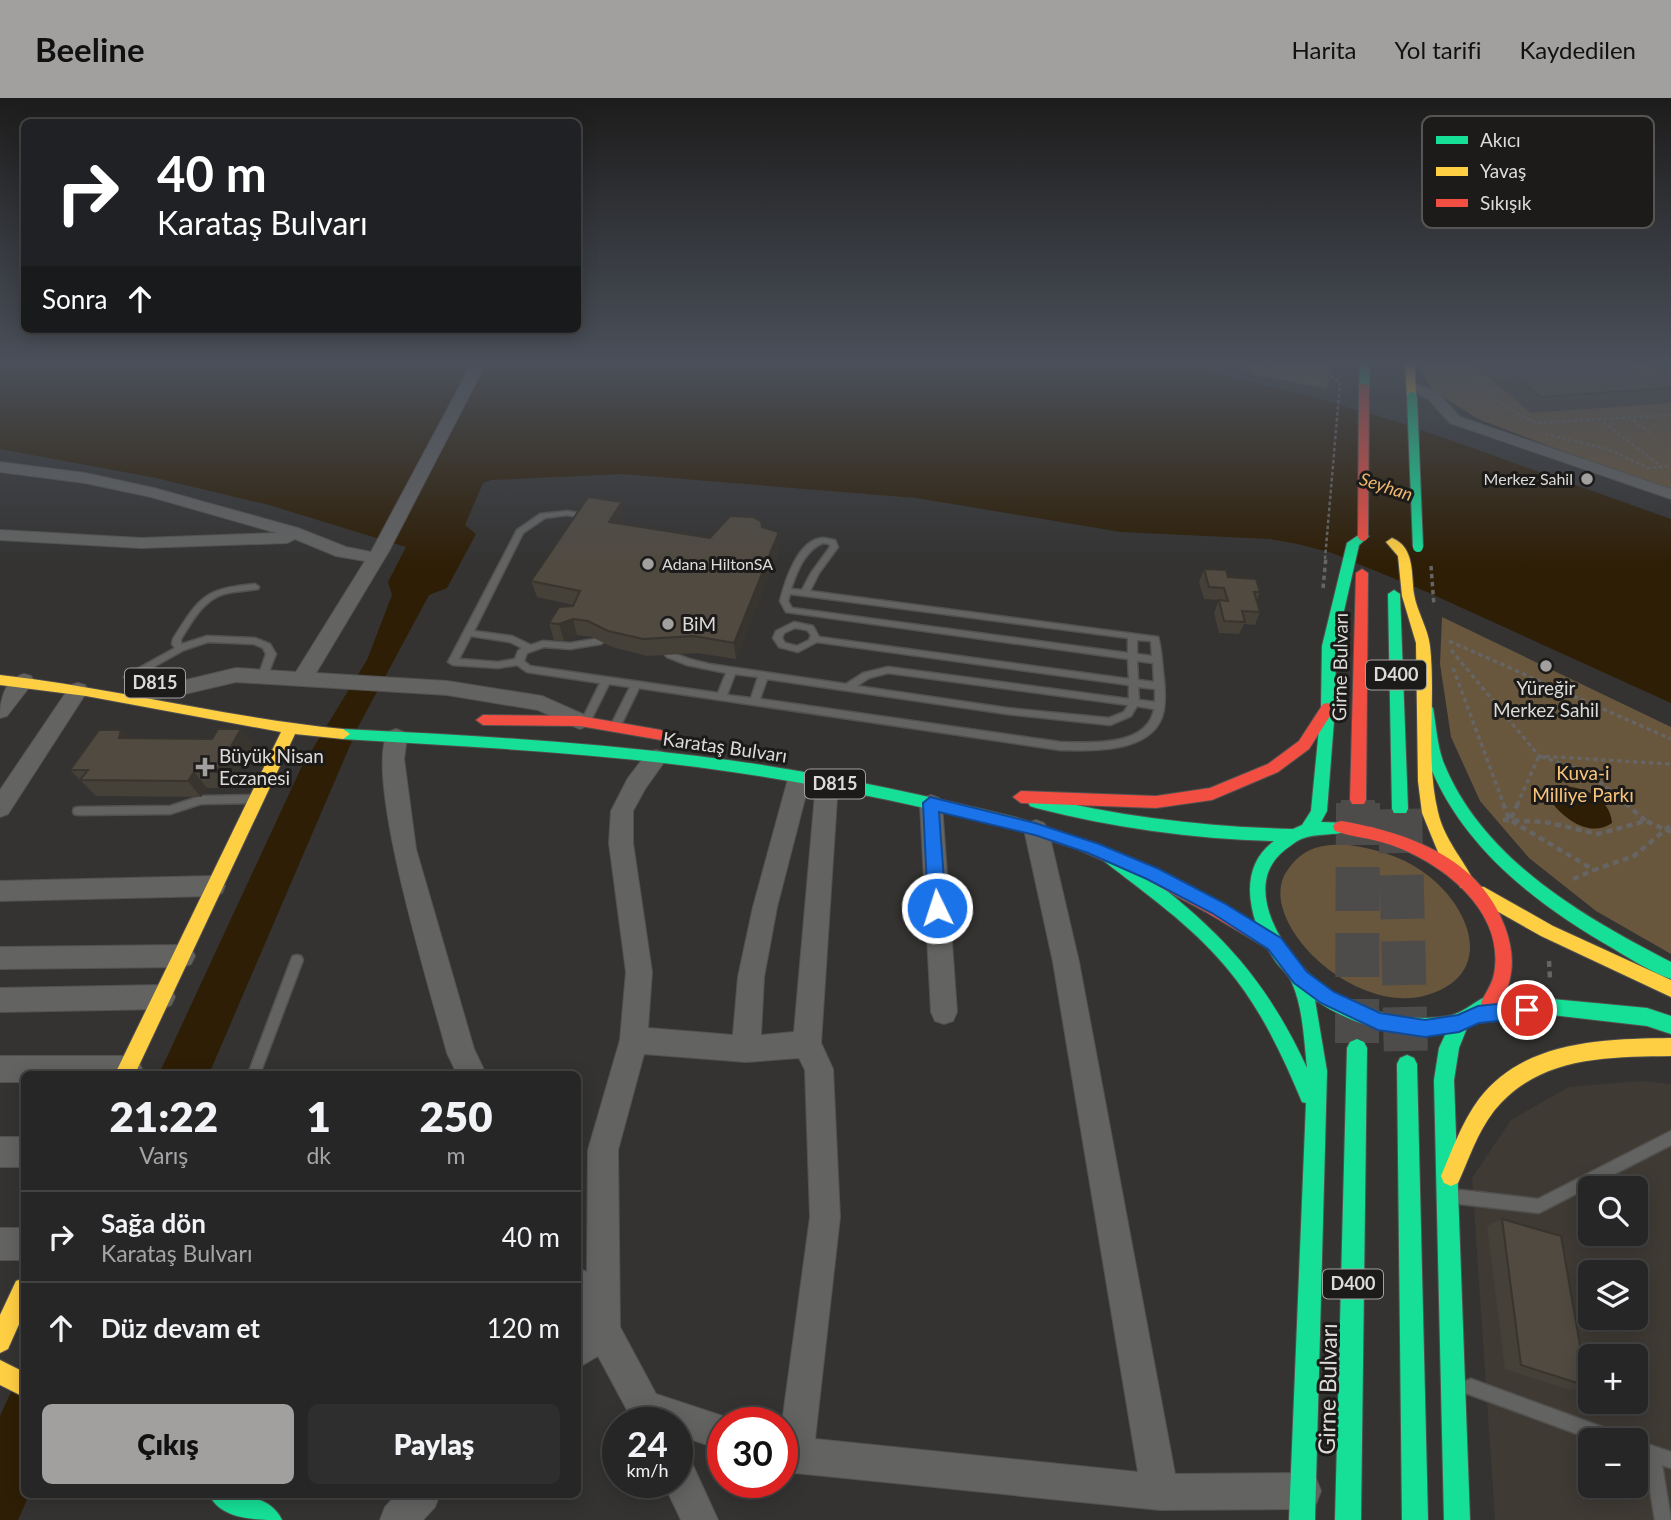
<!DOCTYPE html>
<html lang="tr">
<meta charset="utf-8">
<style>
:root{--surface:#272626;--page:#2f2e2e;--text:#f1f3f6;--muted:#a4a5a7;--line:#434343;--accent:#a1a09f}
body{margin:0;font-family:Lato,sans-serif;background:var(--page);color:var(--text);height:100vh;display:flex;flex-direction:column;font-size:26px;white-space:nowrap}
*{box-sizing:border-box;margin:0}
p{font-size:23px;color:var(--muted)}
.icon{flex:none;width:38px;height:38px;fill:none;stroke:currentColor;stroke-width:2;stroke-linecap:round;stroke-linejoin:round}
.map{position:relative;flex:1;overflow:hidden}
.side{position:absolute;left:21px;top:973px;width:560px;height:427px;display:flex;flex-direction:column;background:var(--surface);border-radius:10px;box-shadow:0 4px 18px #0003,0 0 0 2px var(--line)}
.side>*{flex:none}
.guide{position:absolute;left:21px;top:21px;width:560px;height:214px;border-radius:10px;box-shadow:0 4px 18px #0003,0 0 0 2px var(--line);background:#202124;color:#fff;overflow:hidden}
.tools{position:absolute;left:1578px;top:1078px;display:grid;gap:14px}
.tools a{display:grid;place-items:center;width:70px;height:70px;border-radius:10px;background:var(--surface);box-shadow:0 4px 18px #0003,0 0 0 2px var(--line);font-size:35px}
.speed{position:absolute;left:602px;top:1309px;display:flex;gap:14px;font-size:35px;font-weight:700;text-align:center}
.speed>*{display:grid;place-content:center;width:91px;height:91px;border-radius:50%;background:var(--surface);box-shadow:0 4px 18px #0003,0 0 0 2px var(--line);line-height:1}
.speed small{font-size:18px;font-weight:400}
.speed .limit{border:10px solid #d22;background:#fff;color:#111}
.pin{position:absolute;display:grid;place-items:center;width:60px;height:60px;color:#fff;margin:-30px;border:4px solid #fff;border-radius:50%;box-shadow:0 2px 7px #0007}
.me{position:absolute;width:77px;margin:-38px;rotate:356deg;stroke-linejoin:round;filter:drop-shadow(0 0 5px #0008)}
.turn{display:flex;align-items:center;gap:24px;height:147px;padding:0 21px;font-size:32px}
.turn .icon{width:91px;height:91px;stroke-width:2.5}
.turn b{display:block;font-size:49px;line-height:60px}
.then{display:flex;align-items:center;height:66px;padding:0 21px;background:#0003;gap:14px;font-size:26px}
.eta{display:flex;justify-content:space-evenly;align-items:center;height:119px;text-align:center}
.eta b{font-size:42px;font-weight:800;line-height:49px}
.action{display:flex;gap:14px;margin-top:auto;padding:14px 21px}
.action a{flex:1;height:80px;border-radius:10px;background:var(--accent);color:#111;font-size:28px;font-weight:800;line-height:80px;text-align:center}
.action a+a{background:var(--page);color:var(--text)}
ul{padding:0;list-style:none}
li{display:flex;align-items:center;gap:21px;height:91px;padding:0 21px;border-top:2px solid var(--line)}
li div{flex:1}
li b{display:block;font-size:26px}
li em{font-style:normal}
header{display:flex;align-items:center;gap:42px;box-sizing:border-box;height:98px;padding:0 35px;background:var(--accent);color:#111}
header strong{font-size:33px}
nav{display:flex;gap:38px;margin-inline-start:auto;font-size:24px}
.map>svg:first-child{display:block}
</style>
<header>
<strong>Beeline</strong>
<nav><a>Harita</a><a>Yol tarifi</a><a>Kaydedilen</a></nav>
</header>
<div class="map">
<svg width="1671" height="1422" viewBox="0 0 1671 1422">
<rect width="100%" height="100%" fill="#343332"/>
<path fill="#3f3a34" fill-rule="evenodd" d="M1641,983l30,3v436h-176l-23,-342 39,-58 58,-33zM1591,1090h45v46h-45zM1591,1174h45v46h-45zM1591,1258h45v46h-45zM1591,1342h45v46h-45z"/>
<path fill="#68563d" d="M1227,267h103l-3,24 -71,-14 -12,-7z
M1418,267h253v127l-193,-73 -46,-29z
M1442,519l229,110v227l-75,-43 -67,-53 -49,-57 -29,-64 -11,-73z
M1342,746c32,4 62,12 88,33 43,35 64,98 -3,118 -55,17 -131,-36 -145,-89 -3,-11 -2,-26 5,-35 7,-11 16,-19 28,-23 9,-3 18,-3 27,-4z"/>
<path fill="#2e1e06" d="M0,267h1172l123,27 113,33 263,94v184l-244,-111 -95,-39 -34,-9 -28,-5 -149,-7 -205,-34 -294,-24 -131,6 -8,3 -18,42 11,9 -29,54 -18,7 -71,132 -149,347h-50l143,-308 65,-106 25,-65 -4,-13 18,-35 -137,-42 -113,-27 -156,-29z
M1560,688c22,0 50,11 52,37 -21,15 -46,-3 -59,-19l-1,-11z
M24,1266v130l5,1 -11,25h-18v-104z"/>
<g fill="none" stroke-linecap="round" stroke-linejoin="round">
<path stroke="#4d4c4b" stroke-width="34" stroke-dasharray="34 17" stroke-linecap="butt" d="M1358,707v-5"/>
<path stroke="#4d4c4b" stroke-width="44" stroke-dasharray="44 22" stroke-linecap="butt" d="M1400,711l6,249
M1357,945l1,-240"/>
<g stroke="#525150" stroke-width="3">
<path id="lane" d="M567,413l23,4 4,2 -4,2 -23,-4 -22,3 -22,15 -49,98 38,5 19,9 12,-4 27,2 31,-5 4,3 -4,3 -31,5 -26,-2 -17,6 -3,8 6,5 188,27 8,-20 -39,-8 -20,-8 -2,-2 5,-3 19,7 20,5 137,20 17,-11 25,-6 241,32v-14l-312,-43 -19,10 -19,-5 -6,-9 3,-7 18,-9 19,4 6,11 310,42 -1,-20 -342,-47 -6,-11c5,-20 18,-62 43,-63 2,0 10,2 12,2l3,7 -19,26 -9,18 348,46c4,13 4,29 6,43 1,12 2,26 -2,37 -13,36 -71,34 -102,33l-421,-62 -19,39 -5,4 -5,-4 20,-40 -21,-3 -20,40h-6l-2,-2 19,-39 -73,-11 -10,-7 -19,3 -45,-3 -5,-3 69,-132 23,-16zM823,445l6,1 1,3 -19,26 -9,17 -11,-1c6,-18 14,-39 32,-46zM790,496l338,44v15l-336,-45 -4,-7zM795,530l12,2 4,5 -2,5 -12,6 -12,-3 -3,-5 2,-5zM471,538l39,6 12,6 -4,3 -3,8 -17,3 -39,-3zM1137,542l14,1 1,15 -15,-2zM1137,563l16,2 1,19 -16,-2zM888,575l240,32 -4,7 -15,6 -102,-10 -150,-22 12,-8zM735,576l23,3 -7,21 -24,-3zM767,581l240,35 103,11 21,-9 6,-10 17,3c-6,38 -64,34 -94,33l-300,-43zM1138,589l17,2v13l-16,-2z
M255,486l4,3 -1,2c-11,2 -23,2 -34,5 -21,6 -32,28 -43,45v4l1,1 25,-8 48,2 15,6 6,10 -10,25h-6l-2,-2 8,-23 -3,-6 -9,-4 -46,-2 -24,8 -52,29h-6l-2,-2 2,-2 49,-27 -3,-4 1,-5c27,-42 30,-50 82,-55z
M256,697l4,1 1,3 -1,3 -4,1 -55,1 -31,10 -92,1 -4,-1 -1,-3 1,-3 4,-1 92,-1 31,-10z
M297,857l4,1 2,4 -43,114h-12l43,-114 2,-4z
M1671,1033v14l-132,68 -79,-9 -5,-2 -2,-5 2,-5 5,-2 78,9z
M1471,1281l145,53 6,2 2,6h-30l-123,-45 -6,-2 -2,-6 2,-6z
M1635,1342h1l35,12v16l-9,-3 9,55h-16l-10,-61 -9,-3v-16z"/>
</g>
<g stroke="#525150" stroke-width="2">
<path id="street" d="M471,267h14l-96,186 -73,122 131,8 95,15 45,20 3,5 -3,5 -7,3 -7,-3 -35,-16 -91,-15 -211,-13 -60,14 -7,-2 -3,-5 3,-5 67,-16 60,4 69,-111 -29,-5 -41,-17 -8,4 -146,5 -141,-8v-10l141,8 136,-5 -126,-36 -66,-14 -85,-11v-10l85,11 69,15 144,40 48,19 25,5z
M1411,284l27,11 22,24 211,72v10l-221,-76 -22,-24 -22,-10v-6z
M24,576l7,2 3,5 -27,35 -7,2c0,-18 4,-38 24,-44z
M78,585l7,2 3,5 -80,124 -8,3v-27l71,-105z
M396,631l8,3 3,5 -3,22 12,90 58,200 12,25h-29l-10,-21c-15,-58 -84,-276 -59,-321z
M656,652l8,2 3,6 -22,31 -12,22v32l19,129 -4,56 85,7 5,-58 15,-70 35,-128 3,-6 8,-2 8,2 3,6 -33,128 -13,70 -3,58 33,-3 22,-249 3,-6 8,-2 8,2 3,6 -17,260 12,26 7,148 -25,222 323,33 -85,-510 -29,-133 4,-6 8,-3 8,3 4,6 31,133 96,512 128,-1 13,5 5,13 -5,13 -13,5 -143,1 -365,-37 -13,-5v-45l28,-206 -5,-147 -6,-12 -53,4 -102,-8 -26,96 2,177 36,67 79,26 2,3h-14v27l-46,-15v-12h-43l-36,-67 -20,12v-38l5,-4 -5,-10v-48l9,4 1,-122 32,-110 6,-68 -17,-129 2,-32 17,-33 20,-26z
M931,697l8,3 3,6 15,208 -4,9 -9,3 -9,-3 -4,-9 -11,-208 3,-6z
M213,778l9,3 3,7 -3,7 -9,3 -213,5v-20z
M182,847l9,3 4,8 -4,8 -9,3 -182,2v-22z
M162,887l9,4 4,8 -4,8 -9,4 -162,3v-24z
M0,958h128l10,4 4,9 -2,5h-116v8h-24z
M0,1039h24v30h-24z
M0,1130h24v32h-24z
M677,1356l13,5 28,61h-37l-18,-38h14z
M397,1396h43l-5,13 -12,13h-43l5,-13z"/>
</g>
<g stroke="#525150" stroke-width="2">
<path id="fast" d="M1360,267h10l-1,23 -5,3 -5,-3z
M1363,434l6,4 -10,9 -23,101 -1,62 -8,103 -6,11 26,1 2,4 -2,4 -6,2c-12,2 -26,1 -37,5 -7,2 -12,7 -18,11 -49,37 0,108 35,135 34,26 85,39 127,32 17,-3 27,-16 42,-21l7,2 2,7 53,-5 95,9 24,8v18l-24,-8 -95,-11 -75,8 -10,5 -8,20 -5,32 16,440h-26l-10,-440 5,-32 7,-15c-44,7 -94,-8 -131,-33l12,71 -12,449h-26l17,-417 -4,-1c-20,-48 -42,-95 -76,-135 -35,-42 -80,-73 -122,-106l-2,-5 2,-5h12c90,69 142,111 191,217 -3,-28 -4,-60 -15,-85 -3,-8 -11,-14 -16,-21 -24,-34 -43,-91 -2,-121 -81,-2 -160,-13 -238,-33l-6,-2 -2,-4 2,-4 6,-2c85,21 170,31 257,33l9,-4 9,-14 10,-103 1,-62 25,-103z
M1394,492l6,4 8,215 -2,4h-12l-2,-4 -4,-215z
M1426,605l7,5c3,17 4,36 10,53 38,97 140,156 228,201v17c-20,-7 -39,-19 -57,-30 -77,-44 -153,-102 -186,-188 -6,-17 -6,-36 -9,-53z
M343,631c118,6 236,12 354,27 107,13 212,35 317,61l6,2 2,4 -2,4 -6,2c-105,-26 -210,-48 -317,-62 -118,-15 -236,-21 -354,-28l-7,-5z
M1357,941l7,3 3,6 -6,472h-26l12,-472 3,-6z
M1407,957l7,3 3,6 11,456h-26l-5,-456 3,-6z
M209,1396c24,0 61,-1 73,26 -25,0 -62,0 -73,-26z"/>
</g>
<g stroke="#525150" stroke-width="2">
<path id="slow" d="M1405,267h10l1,34 -9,-2z
M1392,440c23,9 19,36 22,56 3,18 14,34 16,52 6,54 -5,113 8,166 6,27 25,47 37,71l-1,3 10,1 69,39 118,54v17l-130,-61 -69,-39 -2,-5 1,-4h-10l-21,-31 -18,-44 -4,-32 -2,-138 -14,-47 -4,-40 -12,-14z
M0,577c115,13 228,43 343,54l7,5 -7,5 -48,-5 -160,340h-20l166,-342 -195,-36 -86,-11z
M1671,940v18c-64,1 -133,0 -177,55 -17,22 -25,48 -36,72l-7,3 -7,-3 -3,-7c11,-26 21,-54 38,-77 45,-59 125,-60 192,-61z
M24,1180v35l-16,36 -8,4v-38l16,-34z
M0,1262l24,12v25l-24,-12z"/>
</g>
<g stroke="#525150" stroke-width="2">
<path id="jam" d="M1362,471l6,4 -2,227 -2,4h-12l-2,-4 6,-227z
M1328,605l7,5 -26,41 -31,23 -66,28 -56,8 -135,-5 -8,-6 8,-6 135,5 54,-8 58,-24 31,-23 24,-37z
M483,617l97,1 81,14 7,5 -7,5 -81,-14 -97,-1 -7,-5z
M1014,719c96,27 182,70 266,122l3,5 -3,5 -6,3 -6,-3 -62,-37 -63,-34 -66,-29 -69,-22 -2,-4 2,-4z
M1341,723c66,11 139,37 164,106 11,30 9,55 -8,82l-7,2 -7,-2 -2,-6c4,-10 11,-18 13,-29 12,-64 -54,-113 -106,-130 -18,-6 -36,-7 -53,-13l-2,-4 2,-4z"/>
</g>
<path stroke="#666564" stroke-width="2.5" stroke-dasharray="3.5 2.5" stroke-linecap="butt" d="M1246,267l78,19
M1261,267l54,15
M1316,267l24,18
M1463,267l42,42 31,16 135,-8
M1633,322l18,14
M1603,324l58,44
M1545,336l63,15 40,19 23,-2"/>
<path stroke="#666564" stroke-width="3.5" stroke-dasharray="4.5 3.5" stroke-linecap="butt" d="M1449,543l222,98
M1451,552l88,106 132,8
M1453,570l51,137
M1517,707l22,-49 50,17 38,32"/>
<path stroke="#666564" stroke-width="4.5" stroke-dasharray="6 4.5" stroke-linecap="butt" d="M1503,705l6,16
M1518,705l-8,17 84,50 40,-14 37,-31
M1625,705l21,18
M1503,722l42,2 53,12 48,-13 25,11
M1573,781l21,-9
M1549,863l1,17"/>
<use href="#lane" fill="#636362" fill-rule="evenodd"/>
<use href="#street" fill="#636362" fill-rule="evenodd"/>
<use href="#fast" fill="#16e098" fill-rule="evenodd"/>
<use href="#slow" fill="#ffcf43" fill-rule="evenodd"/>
<use href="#jam" fill="#f24e42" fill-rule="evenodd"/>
<g stroke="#525150" stroke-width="12" stroke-linecap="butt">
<path id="fast-bridge" d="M1412,299l6,150"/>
</g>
<g stroke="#525150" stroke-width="12" stroke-linecap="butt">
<path id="jam-bridge" d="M1363,438l1,-148"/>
</g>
<path stroke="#666564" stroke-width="2.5" stroke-dasharray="3.5 2.5" stroke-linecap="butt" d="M1325,461l15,-176"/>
<path stroke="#666564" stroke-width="3.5" stroke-dasharray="4.5 3.5" stroke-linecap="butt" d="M1431,468l3,40
M1323,490l3,-31"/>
<use href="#fast-bridge" stroke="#16e098" stroke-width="10"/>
<use href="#jam-bridge" stroke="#f24e42" stroke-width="10"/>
</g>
<path fill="#454038" d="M1474,267h153l18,13 18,-1 -17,-12h25v38l-140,10z
M625,421l-3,5 88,14 52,-11 17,24 -43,108 -39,-6 -50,3 -35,-9 -20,-10 -15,-2 -13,6 -10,-1 -5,-17 24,-18 -36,-8 -6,-16z
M1204,471l24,8 32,15 -3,8 3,12 -5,13 -11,-1 -5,10 -20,-1 -5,-20 5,-13 -15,-1 -5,-17z
M241,631l12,16 -25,43h-21l-6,9 -105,-1 -26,-26 58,-32 84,1z
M1502,1121l85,167 -18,4 -64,-21 -18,-143z"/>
<path fill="#38342e" d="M622,404l3,17 -13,19 -3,-16z
M778,436l1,17 -43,108 -2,-16z
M573,521l4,16 -13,6 -5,-17z
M241,631l12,16 -25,43 -12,-16z
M121,632l14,16 -16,-8z
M194,674l13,16 -6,9 -13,-16z"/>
<path fill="#504a41" stroke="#38342e" stroke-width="2" d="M1502,267h125l18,13 26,-2v12l-130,9z
M588,399l34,5 -13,20 101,16 20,-22 23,1 8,4 1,6 16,5v2l-44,109 -40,-7 -51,3 -35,-8 -20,-10 -15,-2 -14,5 -10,-1 10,-16 14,-1 7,-15 -49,-10z
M1204,471l22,1 2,7 28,2 4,13h-6l6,20 -18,-1 3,11 -21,-1 -5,-21 9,1 -4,-13 -15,-1z
M218,631h23l-25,43h-22l-6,9 -108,-1 8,-10h-18l29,-40h22l-2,8 93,1z
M1502,1121l59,17 26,150 -66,-21z"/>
<linearGradient id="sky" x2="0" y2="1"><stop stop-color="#1d1c1c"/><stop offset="0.57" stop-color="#4a505a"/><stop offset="1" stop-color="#4a505a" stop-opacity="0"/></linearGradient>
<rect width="1671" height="466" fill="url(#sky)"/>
<path fill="#1a73e8" stroke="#114b97" stroke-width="2" d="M930,699l105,26 64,21 60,25 65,34 57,35 26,34 27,20 46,21 45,7 33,-5 20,-9 49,-5 7,3 3,6 -3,6 -7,2 -48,5 -20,9 -34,5 -47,-7 -57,-27 -27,-20 -26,-34 -56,-36 -65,-34 -59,-26 -53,-18 -96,-23 7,96 -3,5 -6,2 -6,-2 -3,-5 -5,-105z"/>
<g fill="#a1a09f" stroke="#1c1b1a" stroke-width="2.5">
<circle cx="1587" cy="381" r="7"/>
<circle cx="648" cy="466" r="7"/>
<circle cx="668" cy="526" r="7"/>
<circle cx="1546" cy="568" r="7"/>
<path d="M201.5 658.5h7v7h7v7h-7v7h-7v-7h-7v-7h7z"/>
</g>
<g text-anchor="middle" stroke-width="6" stroke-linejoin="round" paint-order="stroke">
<g font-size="16" fill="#dcdbd9" stroke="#1c1b1a" text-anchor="end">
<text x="1573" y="387">Merkez Sahil</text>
<text x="662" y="472" text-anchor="start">Adana HiltonSA</text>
</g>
<g font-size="18" font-style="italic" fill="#edb76e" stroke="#1c1b1a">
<text transform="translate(1386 389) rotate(18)" y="6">Seyhan</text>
</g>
<g fill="#1c1b1a" stroke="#a2a1a0" stroke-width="2">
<rect x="1366" y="562.5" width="60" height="29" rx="5"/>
<rect x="125" y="570.5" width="60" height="29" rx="5"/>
<rect x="805" y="671.5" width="60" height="29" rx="5"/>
<rect x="1323" y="1171.5" width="60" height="29" rx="5"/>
</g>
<g font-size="18" font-weight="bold" fill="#dcdbd9">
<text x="1396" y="583">D400</text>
<text x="155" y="591">D815</text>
<text x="835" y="692">D815</text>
<text x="1353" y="1192">D400</text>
</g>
<g font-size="19" fill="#dcdbd9" stroke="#1c1b1a" text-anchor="start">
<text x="682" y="533">BiM</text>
<text x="1546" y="597" text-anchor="middle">Yüreğir<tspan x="1546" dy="22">Merkez Sahil</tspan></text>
<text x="219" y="665">Büyük Nisan<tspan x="219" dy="22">Eczanesi</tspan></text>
</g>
<g font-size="19" fill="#dcdbd9" stroke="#1c1b1a">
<text transform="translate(1340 569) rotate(-89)" y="7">Girne Bulvarı</text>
<text transform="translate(725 649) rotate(8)" y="7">Karataş Bulvarı</text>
</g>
<g font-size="19" fill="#fac47a" stroke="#1c1b1a">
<text x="1583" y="682">Kuva-i<tspan x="1583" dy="22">Milliye Parkı</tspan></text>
</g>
<g font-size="23" fill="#dcdbd9" stroke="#1c1b1a">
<text transform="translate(1328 1291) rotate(-89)" y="8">Girne Bulvarı</text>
</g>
</g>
<rect x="1422" y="18" width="232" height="112" rx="10" fill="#1c1b1a" stroke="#565553" stroke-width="2"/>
<rect x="1436" y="38" width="32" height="8" fill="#16e098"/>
<rect x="1436" y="69" width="32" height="9" fill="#ffcf43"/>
<rect x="1436" y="101" width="32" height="8" fill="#f24e42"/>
<g font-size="19" fill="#dcdbd9">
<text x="1480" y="49">Akıcı</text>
<text x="1480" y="80">Yavaş</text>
<text x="1480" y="112">Sıkışık</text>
</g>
</svg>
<div class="tools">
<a><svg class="icon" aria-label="search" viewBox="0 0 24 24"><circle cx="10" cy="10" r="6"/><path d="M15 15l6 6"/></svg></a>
<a><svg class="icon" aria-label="layers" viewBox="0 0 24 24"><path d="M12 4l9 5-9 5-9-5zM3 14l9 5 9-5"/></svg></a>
<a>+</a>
<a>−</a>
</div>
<div class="speed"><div>24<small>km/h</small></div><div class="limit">30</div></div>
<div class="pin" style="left:1527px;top:912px;background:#d93025"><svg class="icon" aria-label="arrive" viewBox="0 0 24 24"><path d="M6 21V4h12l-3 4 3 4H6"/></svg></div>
<svg class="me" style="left:937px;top:810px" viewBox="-20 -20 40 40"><circle r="17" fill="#1a73e8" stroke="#fff" stroke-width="3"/><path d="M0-11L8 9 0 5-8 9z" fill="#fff"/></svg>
<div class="guide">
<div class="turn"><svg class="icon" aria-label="right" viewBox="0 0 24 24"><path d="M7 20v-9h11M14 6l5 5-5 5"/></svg><div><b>40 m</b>Karataş Bulvarı</div></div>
<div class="then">Sonra<svg class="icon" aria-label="ahead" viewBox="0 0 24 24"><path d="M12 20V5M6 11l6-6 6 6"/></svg></div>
</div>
<section class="side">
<div class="eta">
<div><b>21:22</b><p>Varış</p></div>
<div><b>1</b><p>dk</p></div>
<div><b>250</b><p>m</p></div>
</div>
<ul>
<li><svg class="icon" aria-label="right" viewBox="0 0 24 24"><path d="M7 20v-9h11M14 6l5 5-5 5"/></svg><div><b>Sağa dön</b><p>Karataş Bulvarı</p></div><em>40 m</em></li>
<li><svg class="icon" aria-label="ahead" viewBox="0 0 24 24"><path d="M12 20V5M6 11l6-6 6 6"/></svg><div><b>Düz devam et</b></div><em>120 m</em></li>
</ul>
<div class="action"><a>Çıkış</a><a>Paylaş</a></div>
</section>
</div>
